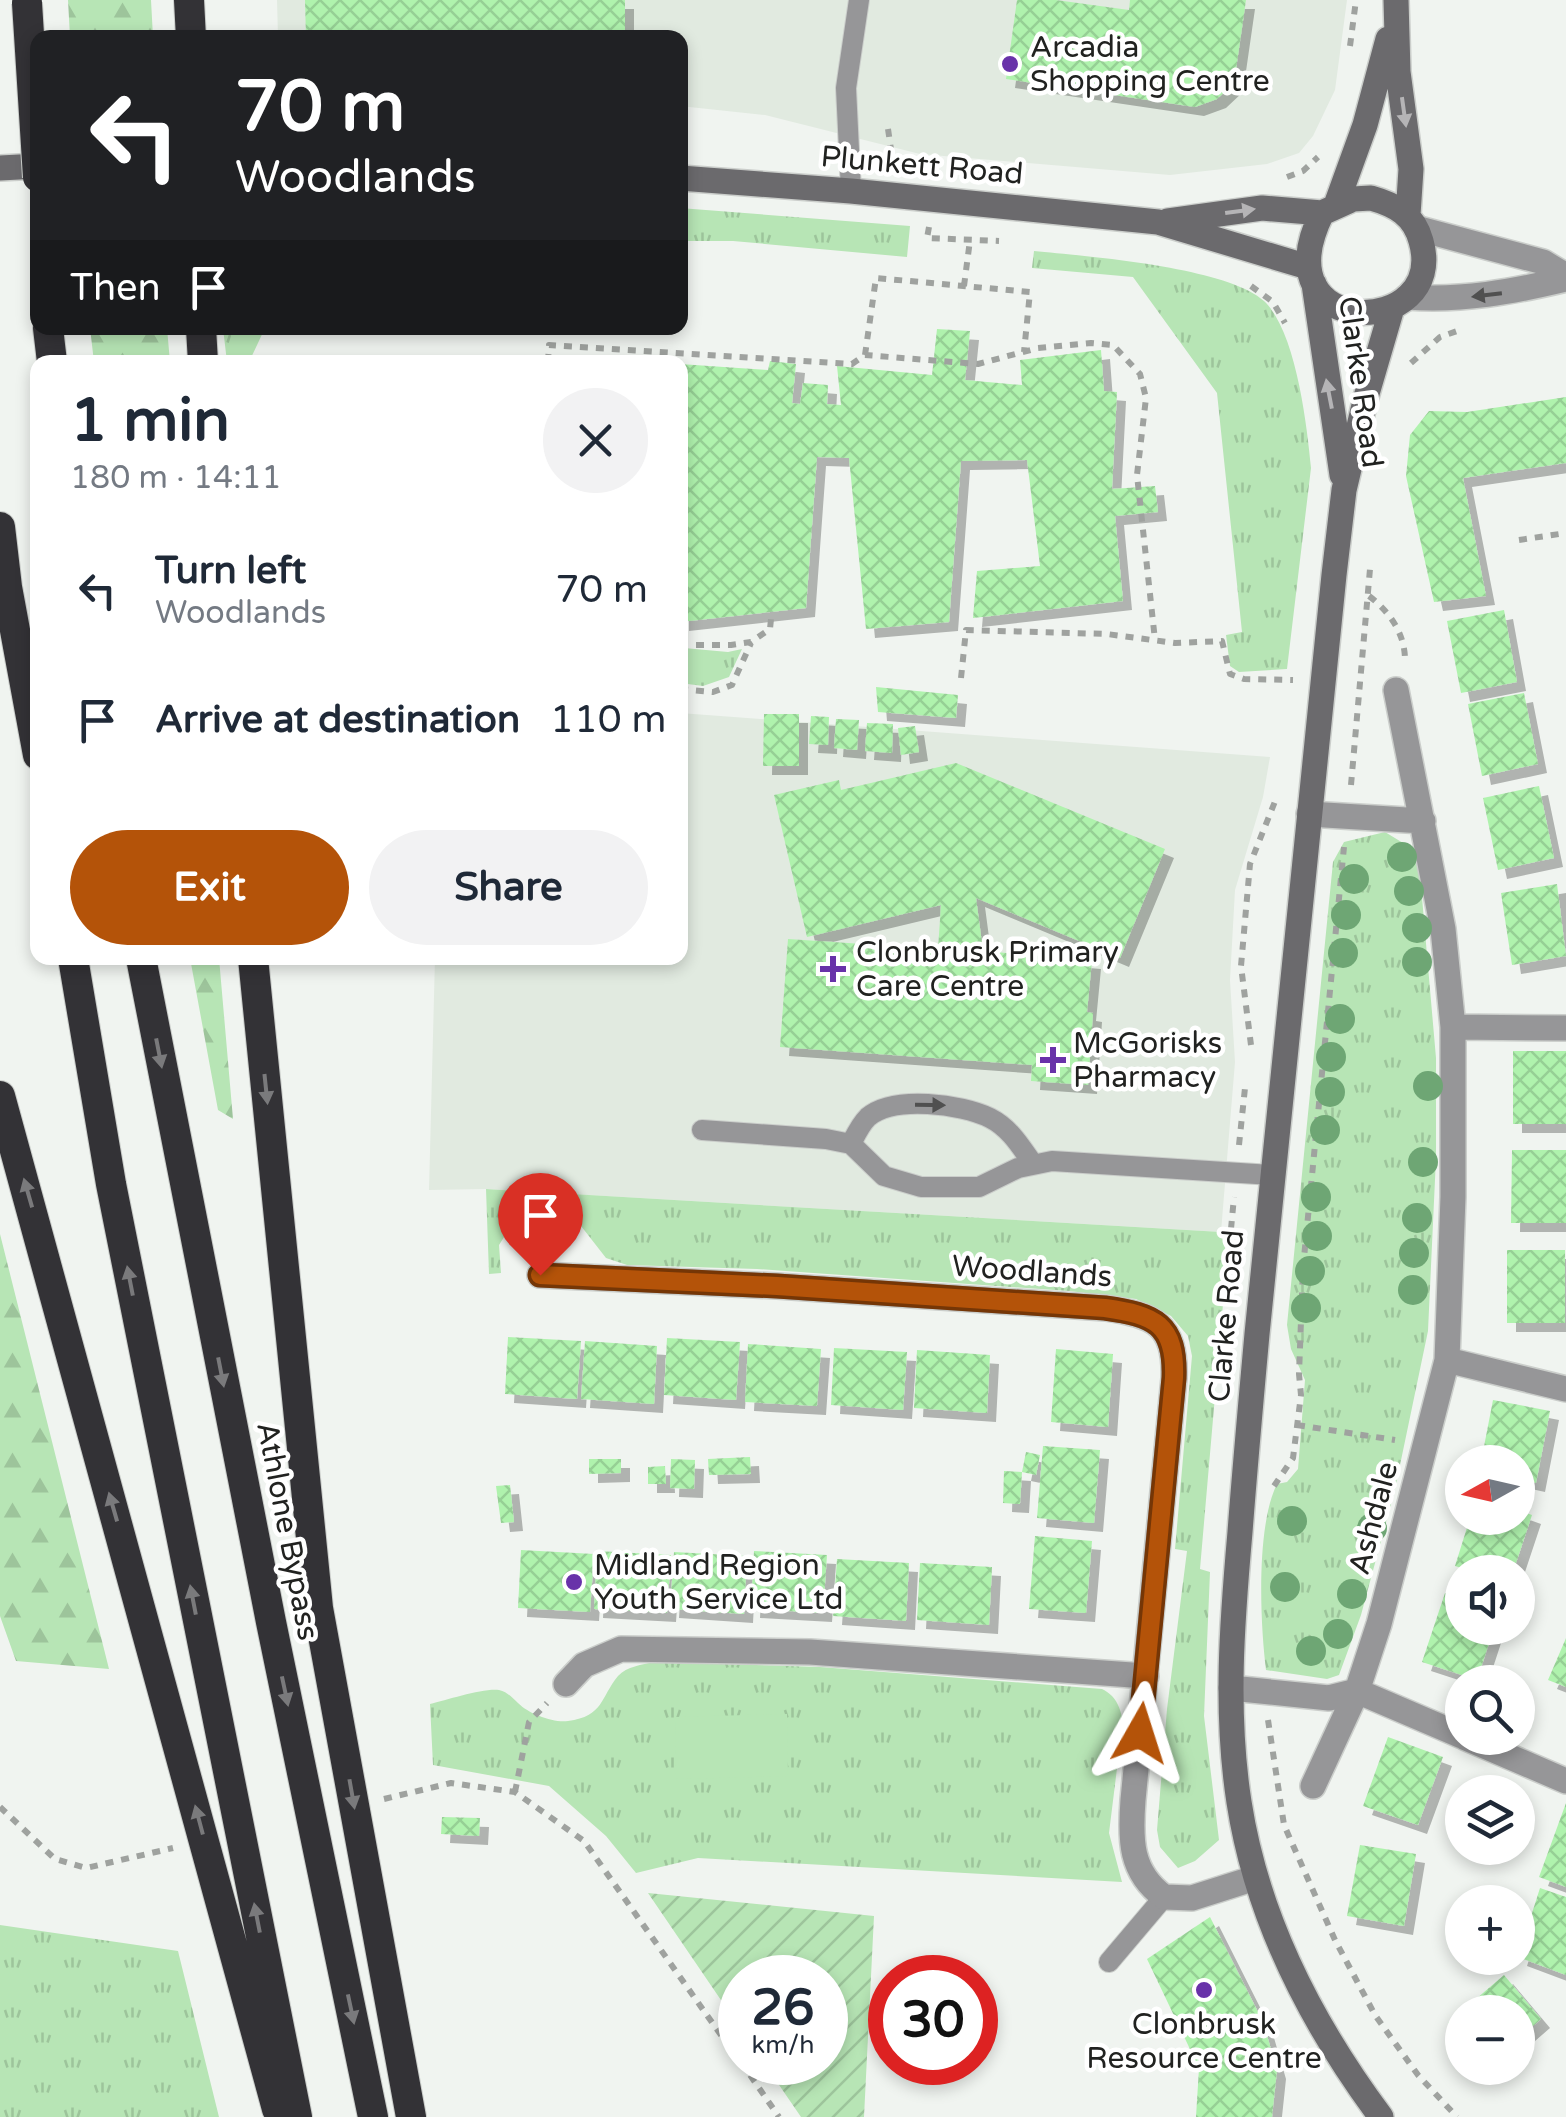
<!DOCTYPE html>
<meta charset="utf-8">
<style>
:root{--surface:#fff;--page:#f2f2f3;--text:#1f2937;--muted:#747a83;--accent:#b45309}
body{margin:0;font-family:"Varela Round",sans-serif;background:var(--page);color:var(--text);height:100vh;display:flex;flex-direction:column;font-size:38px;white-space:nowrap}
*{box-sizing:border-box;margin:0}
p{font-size:32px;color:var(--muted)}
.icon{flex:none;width:55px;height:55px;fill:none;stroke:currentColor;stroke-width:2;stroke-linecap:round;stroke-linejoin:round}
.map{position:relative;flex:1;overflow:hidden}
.details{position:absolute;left:30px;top:355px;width:658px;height:610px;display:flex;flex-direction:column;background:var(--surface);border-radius:20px;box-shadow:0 5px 15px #0003}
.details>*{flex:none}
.hud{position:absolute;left:30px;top:30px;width:658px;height:305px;border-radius:20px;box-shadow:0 5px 15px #0003;background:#202124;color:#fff;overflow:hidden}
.needle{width:65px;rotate:262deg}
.fabs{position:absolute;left:1445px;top:1445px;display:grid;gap:20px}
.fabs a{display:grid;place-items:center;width:90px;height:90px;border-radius:50%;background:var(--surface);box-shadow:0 5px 15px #0003;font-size:50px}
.speed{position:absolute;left:718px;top:1955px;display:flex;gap:20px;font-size:50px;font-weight:700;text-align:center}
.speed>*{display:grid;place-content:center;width:130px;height:130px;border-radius:50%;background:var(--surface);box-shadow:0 5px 15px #0003;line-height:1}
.speed small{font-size:25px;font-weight:400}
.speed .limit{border:15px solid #d22;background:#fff;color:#111}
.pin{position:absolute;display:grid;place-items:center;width:85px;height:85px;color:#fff;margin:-102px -42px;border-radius:50% 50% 50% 0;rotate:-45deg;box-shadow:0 0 10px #0007}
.pin .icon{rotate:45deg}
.me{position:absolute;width:110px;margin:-55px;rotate:6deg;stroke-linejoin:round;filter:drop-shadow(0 0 8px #0008)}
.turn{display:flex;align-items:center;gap:35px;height:210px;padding:0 40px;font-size:45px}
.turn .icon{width:130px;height:130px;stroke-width:2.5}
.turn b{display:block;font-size:70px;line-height:85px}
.then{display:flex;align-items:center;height:95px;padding:0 40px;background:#0003;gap:20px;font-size:38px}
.round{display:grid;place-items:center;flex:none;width:105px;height:105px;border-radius:52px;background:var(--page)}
.head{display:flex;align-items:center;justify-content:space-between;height:170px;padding:0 40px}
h1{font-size:60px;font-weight:700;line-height:75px}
.action{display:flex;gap:20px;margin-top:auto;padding:20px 40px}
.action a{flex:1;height:115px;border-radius:60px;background:var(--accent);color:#fff;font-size:40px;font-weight:700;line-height:115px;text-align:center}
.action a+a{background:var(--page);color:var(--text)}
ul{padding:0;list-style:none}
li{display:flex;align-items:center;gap:30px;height:130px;padding:0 40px}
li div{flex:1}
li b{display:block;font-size:38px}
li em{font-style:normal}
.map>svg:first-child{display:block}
</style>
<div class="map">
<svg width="1566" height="2117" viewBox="0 0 1566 2117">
<defs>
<pattern id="grass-tufts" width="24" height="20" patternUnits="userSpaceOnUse" patternTransform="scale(2.5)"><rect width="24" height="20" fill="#b7e5b5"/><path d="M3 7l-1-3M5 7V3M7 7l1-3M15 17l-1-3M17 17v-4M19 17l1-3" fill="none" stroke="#9dc49b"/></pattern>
<pattern id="forest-firs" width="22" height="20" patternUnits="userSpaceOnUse" patternTransform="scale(2.5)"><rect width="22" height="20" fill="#b7e5b5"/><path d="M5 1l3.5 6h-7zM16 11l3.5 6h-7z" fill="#9dc49b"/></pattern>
<pattern id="garden-furrows" width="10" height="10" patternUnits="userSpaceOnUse" patternTransform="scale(2.5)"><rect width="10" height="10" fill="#b7e5b5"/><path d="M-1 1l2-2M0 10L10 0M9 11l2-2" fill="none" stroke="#9dc49b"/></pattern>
<pattern id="building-cross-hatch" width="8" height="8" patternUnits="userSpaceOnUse" patternTransform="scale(2.5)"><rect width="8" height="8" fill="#aff2ad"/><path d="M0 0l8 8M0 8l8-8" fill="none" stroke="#96cf95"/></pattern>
<filter id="shadow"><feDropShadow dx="9" dy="9" stdDeviation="0" flood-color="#0004"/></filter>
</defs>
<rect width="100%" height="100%" fill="#f0f4f0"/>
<path fill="#e1eae0" d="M277,0h1070l-12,90 -22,46 -14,17 -32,11 -97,11 -250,-21 -155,-39 -85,-9v-68l-402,-1z
M680,713l590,44 -7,40 -28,93 -5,90 5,82 -14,170 -735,-43 -57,1 6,-232h245z"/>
<path fill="url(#grass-tufts)" d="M680,208l230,18 -3,31 -174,-16h-53z
M1034,251c52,5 193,16 230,50 32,30 43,124 47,167l-24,201 -48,3 -9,-6 -4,-31 16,-3 -25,-239 -84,-116 -101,-9z
M223,328h42l-16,34h-22z
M684,648l44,4 14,-3 -13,28 -26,9 -23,-3v-33z
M1385,832l28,17 6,14 17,195v100l-8,173 -33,158 -34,126 -22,60 -12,4 -61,-9c-6,-48 -10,-144 11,-186l10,-2 11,-13 7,-89 -14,-31 -4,-24 46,-463 11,-20z
M486,1189l735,43 5,20 -3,52 -23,265 10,3 -6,144 15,124 -24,21 -17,7 -18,-21 -3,-17 10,-121 20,-158 -12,-2 17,-193 -4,-20 -17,-20 -35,-17 -67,-8 -312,-22 -130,-4 -21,-7 -32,-41 -22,-8 -18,3 -19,8 -16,25 2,28 -12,1z
M654,1662l166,5 282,22c14,7 17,16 21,31l-14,113 13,49 -424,-24 -62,15 -30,-37 -57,-50 -116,-21 -3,-61c17,-4 53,-16 69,-14 9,2 13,8 19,13 11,11 35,20 50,18 36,-5 32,-23 50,-45 9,-10 24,-11 36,-14z
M0,1925l178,26 41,166h-219z"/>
<path fill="url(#forest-firs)" d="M68,0h83l2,37h-83z
M90,328h77l3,34h-76z
M190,958h29l14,161 -15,-9z
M0,1234l109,435 -93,-8 -16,-45z"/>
<path fill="#b7e5b5" d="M787,1714l1,62 -112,3 -1,-62z"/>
<path fill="url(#garden-furrows)" d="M648,1893l226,23 -10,201h-63l-37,-54 61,-1v-84h-85v50z"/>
<path fill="url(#building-cross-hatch)" filter="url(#shadow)" d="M305,0h320v38h-319z
M1017,0h39l73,10 1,-10h116l-12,83 -17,16 -22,8 -189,-28z
M937,329l33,2 -5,49 57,5 -2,-25 81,-10 3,41 13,1 -5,97 43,-3 3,26 -43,4 8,85 -150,17 4,-47 63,-5 -13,-106 -66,1 -12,161 -83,7 -17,-171 -32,-1 -11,151 -126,14v-258l88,6 2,-9 26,3 -4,39 8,1 3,-21 25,2 -1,19 14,1 -4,-39 95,9z
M571,355l56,5v2h-57z
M1566,397v66l-103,15 23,118 -52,6 -28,-126 4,-41 19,-24 38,1z
M1504,610l13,72 -56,11 -14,-72z
M876,687l82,8 -2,23 -78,-6z
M1524,693l14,71 -56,12 -14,-72z
M764,714h35v52h-36z
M811,716l18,1 -1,28 -19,-1z
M836,719l23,1 -2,30 -23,-2z
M867,723l26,1 -1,29 -27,-2z
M915,726l4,26 -18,3 -3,-27z
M956,763l209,86 -45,109 -144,-60 7,53 109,9 -5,52 6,1 -5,72 -57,-4 1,-16 -252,-18 8,-108 150,10 3,-44 -134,32 -33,-142 65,-15 2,10z
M1539,786l15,72 -56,12 -15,-72z
M1557,884l9,72 -54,9 -11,-72z
M1513,1051h53v73h-53z
M1512,1150h54v73h-55z
M1507,1250h58v73h-58z
M508,1337l73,4 -4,58 -72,-5z
M667,1338l73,4 -4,58 -72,-5z
M585,1341l72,5 -3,58 -73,-5z
M748,1344l73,5 -4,57 -72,-4z
M834,1348l73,4 -4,58 -72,-5z
M1056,1349l57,5 -5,73 -57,-5z
M917,1350l73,5 -3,58 -73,-5z
M1493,1400l57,11 -14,72 -18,-4v-17h-37z
M1043,1446l57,4 -6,73 -57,-5z
M1026,1452l14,3 -4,20 -14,-3z
M750,1457l1,17 -42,1 -1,-16z
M589,1459h32v14l-32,1z
M671,1459l24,1 -1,29 -24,-1z
M665,1466l1,18h-18v-17z
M1004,1471l18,1 -2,32 -17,-1z
M510,1485l4,37 -13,1 -5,-37z
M1518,1510l14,5 -19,57h-38l-20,-6 15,-48h48z
M1035,1536l57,5 -6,72 -57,-4z
M521,1550l73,4 -4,58 -72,-4z
M597,1551l74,4 -4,58 -73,-4z
M754,1551l73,4 -4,58 -72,-4z
M674,1552l73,4 -3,58 -74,-5z
M837,1559l72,4 -3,58 -73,-5z
M920,1563l72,4 -3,58 -72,-5z
M1445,1593l17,5v30h32l-17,52 -55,-18z
M1566,1638v49l-18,-7z
M1388,1737l55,20 -25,68 -55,-19z
M1566,1803v84l-27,-10z
M442,1817l38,1 -1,18 -38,-2z
M1360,1845l56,9 -12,72 -57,-10z
M1540,1888l26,9v78l-48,-18z
M1210,1917l53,105 14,48 -5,47h-76l3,-49 -52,-109z
M1504,1975l37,44 -23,20v-27h-56v27l-14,-16z"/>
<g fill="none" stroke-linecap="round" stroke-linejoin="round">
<g stroke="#cbcecb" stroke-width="22">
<path id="lane" d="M851,191l-5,-103 13,-88
M702,1130l124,9 25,5 33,32 37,11h58l39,-19 34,-7 220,14
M851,1144c5,-10 9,-19 17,-27 26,-22 93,-13 122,1 20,10 31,29 43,46
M1109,1962l55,-65"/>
</g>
<g stroke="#cbcecb" stroke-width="28">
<path id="street" d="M1416,228l127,34 23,14
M1407,297c55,4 105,-5 159,-18
M1309,814l114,7
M1453,1027l113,1
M540,1275l237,11 328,22c49,7 71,16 69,70l-41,422c-3,40 -3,72 31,97l28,1 63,-20
M1447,1360l119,29
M566,1684l18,-19 37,-16 189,3 336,24
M1231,1688l98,10 28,-7 105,45
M1466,1738l100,43
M1313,1786l44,-95 22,-67 68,-264 6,-163v-170l-10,-98 -47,-239"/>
</g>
<g stroke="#cbcecb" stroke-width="28">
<path id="secondary" d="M1396,0l2,72 13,97 -3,46
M0,168l38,-2
M680,178l171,13 307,31 150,45
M1371,198c25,7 43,17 50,43 28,98 -163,101 -99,-28l31,-14z
M1336,205l29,-80 23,-86
M1168,221l94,-13 60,5
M1314,284l28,191
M1381,2117c-70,-94 -124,-198 -142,-315 -14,-90 -7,-180 1,-270 5,-66 11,-132 17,-198 24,-253 50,-506 77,-759l10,-85 22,-93 26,-89"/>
</g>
<g stroke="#cbcecb" stroke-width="32">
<path id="highway" d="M189,0l2,38
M48,328l4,34
M201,328l2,34
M0,527l7,60 31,168
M73,958l38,226 186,933
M141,958l130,664 102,495
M253,958l65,650 93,509
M0,1096l277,1013"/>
</g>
<path stroke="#9fa29f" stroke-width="6" stroke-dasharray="8 8" stroke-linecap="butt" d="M1350,46l6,-46
M888,129l4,27 8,9
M1287,177l16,-6 15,-14
M929,227l-2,11 72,3
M964,286l6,-46
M1251,286l22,16 12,21
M865,355l11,-77 154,14 -6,60
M548,362l1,-17 303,19 13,-9 113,9 60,-16 53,-5 22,2 27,29 6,24 -9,77 18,165
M1411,363l29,-26 17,-6
M1519,540l47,-7
M1369,596c21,16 36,38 36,64
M680,645h51l20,-3 19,-13 1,-10
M961,678l5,-48 141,4 68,9 47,-2 8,33 14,5 49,1
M680,689l33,3 19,-7 19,-42
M1351,785l19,-216
M1251,1045l-10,-79 9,-102 26,-65
M1239,1145l6,-57
M1231,1229l3,-32
M1297,1425l98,15
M1274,1486l19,-28 8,-63 -2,-21 4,-106 41,-421
M1268,1720l16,105 51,115 40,75 43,60 39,42
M515,1792l14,-70 18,-19
M384,1799l67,-16 64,9 69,49 156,221
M0,1807l55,52 31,9 87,-20
M741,2062l38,55"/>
<use href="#lane" stroke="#969698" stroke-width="20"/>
<use href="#street" stroke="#969698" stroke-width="25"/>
<use href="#secondary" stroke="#6b6a6d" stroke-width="25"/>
<use href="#highway" stroke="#333236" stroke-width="30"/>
<g stroke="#cbcecb" stroke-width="32" stroke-linecap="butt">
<path id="highway-bridge" d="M27,3l11,174"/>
</g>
<use href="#highway-bridge" stroke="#333236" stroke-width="30"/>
</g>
<g fill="#6ea674">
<circle cx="1402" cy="857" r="15"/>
<circle cx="1354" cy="879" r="15"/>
<circle cx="1409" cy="891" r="15"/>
<circle cx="1346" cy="915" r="15"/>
<circle cx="1417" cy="928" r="15"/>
<circle cx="1343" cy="953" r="15"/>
<circle cx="1417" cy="962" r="15"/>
<circle cx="1340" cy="1019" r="15"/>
<circle cx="1331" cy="1057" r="15"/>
<circle cx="1428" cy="1086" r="15"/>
<circle cx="1330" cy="1092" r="15"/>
<circle cx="1325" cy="1130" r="15"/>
<circle cx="1423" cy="1162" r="15"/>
<circle cx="1316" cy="1197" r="15"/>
<circle cx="1417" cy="1218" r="15"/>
<circle cx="1317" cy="1236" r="15"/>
<circle cx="1414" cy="1253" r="15"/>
<circle cx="1310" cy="1271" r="15"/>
<circle cx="1413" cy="1290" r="15"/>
<circle cx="1306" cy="1308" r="15"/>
<circle cx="1292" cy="1521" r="15"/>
<circle cx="1372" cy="1528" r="15"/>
<circle cx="1285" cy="1587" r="15"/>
<circle cx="1352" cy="1594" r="15"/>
<circle cx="1338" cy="1634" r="15"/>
<circle cx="1311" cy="1651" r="15"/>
</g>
<defs><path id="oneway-solid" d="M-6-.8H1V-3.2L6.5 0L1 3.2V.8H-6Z" transform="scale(2.5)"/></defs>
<g fill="#b5b4b6">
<use href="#oneway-solid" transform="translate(1404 112) rotate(82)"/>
<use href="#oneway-solid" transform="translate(1240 211) rotate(-8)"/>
<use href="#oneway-solid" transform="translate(1329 394) rotate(-101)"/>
</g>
<g fill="#505050">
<use href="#oneway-solid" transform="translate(1487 295) rotate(173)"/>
<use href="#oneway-solid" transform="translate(930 1105) rotate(1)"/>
</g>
<g fill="#7a7a7c">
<use href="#oneway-solid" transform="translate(159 1053) rotate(79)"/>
<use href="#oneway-solid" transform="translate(266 1089) rotate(84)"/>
<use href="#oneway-solid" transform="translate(28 1193) rotate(-106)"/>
<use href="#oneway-solid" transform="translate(130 1281) rotate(-101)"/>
<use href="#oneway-solid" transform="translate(221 1372) rotate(79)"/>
<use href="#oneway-solid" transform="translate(113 1507) rotate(-106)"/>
<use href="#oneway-solid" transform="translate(193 1600) rotate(-101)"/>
<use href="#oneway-solid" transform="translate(285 1691) rotate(78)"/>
<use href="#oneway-solid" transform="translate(352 1794) rotate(80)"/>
<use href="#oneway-solid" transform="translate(199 1820) rotate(-105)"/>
<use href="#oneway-solid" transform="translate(257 1918) rotate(-101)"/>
<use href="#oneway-solid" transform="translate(351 2009) rotate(78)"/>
</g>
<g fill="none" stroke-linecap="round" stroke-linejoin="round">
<g stroke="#753606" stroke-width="25">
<path id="route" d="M540,1275l237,11 328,22c50,7 71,16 69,70l-34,355"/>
</g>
<use href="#route" stroke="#b45309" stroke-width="18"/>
</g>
<g fill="#6832a9" stroke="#fff" stroke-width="4">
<circle cx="1010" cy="64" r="10"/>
<path d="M828 954h10v10h10v10h-10v10h-10v-10h-10v-10h10z"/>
<path d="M1048 1045h10v10h10v10h-10v10h-10v-10h-10v-10h10z"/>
<circle cx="574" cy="1582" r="10"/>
<circle cx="1204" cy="1990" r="10"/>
</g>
<g text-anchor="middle" stroke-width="9" stroke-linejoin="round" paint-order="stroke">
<g font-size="30" fill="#212220" stroke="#fff" text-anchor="start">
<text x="1030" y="57">Arcadia<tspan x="1030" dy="34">Shopping Centre</tspan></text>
<text x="856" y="962">Clonbrusk Primary<tspan x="856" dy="34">Care Centre</tspan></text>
<text x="1073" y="1053">McGorisks<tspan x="1073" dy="34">Pharmacy</tspan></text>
<text x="594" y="1575">Midland Region<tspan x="594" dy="34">Youth Service Ltd</tspan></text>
<text x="1204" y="2034" text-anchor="middle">Clonbrusk<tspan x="1204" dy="34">Resource Centre</tspan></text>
</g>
<g font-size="30" fill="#212220" stroke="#fff">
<text transform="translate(922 165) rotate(5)" y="10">Plunkett Road</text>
<text transform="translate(1361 382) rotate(82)" y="10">Clarke Road</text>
<text transform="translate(1032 1271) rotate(4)" y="10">Woodlands</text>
<text transform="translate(1226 1316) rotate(-85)" y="10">Clarke Road</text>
<text transform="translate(1373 1518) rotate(-75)" y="10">Ashdale</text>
<text transform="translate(288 1531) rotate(79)" y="10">Athlone Bypass</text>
</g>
</g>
</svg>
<div class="fabs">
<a><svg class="needle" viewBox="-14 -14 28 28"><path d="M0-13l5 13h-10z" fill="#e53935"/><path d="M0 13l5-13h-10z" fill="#747a83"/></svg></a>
<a><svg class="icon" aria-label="sound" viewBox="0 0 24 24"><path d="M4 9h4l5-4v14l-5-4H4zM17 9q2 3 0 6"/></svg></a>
<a><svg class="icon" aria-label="search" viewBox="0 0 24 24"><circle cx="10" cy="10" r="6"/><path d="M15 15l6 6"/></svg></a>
<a><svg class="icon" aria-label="layers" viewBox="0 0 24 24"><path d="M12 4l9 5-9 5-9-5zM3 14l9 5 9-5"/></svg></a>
<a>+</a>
<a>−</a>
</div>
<div class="speed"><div>26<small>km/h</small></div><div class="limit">30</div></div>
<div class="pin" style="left:540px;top:1275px;background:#d93025"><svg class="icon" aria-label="arrive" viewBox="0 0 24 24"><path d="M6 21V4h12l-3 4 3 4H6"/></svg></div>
<svg class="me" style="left:1140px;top:1733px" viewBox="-20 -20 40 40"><path d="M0-17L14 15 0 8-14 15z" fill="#b45309" stroke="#fff" stroke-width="4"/></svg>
<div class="hud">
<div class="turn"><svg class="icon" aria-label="left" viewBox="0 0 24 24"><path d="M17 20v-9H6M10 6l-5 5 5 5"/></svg><div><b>70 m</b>Woodlands</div></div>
<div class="then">Then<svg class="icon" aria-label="arrive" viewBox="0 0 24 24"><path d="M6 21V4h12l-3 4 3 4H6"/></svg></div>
</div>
<section class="details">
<div class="head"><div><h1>1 min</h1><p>180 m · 14:11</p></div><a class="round"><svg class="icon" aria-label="close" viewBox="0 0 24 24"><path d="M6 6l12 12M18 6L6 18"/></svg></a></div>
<ul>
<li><svg class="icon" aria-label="left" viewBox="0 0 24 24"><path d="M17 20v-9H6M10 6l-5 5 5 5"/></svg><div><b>Turn left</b><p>Woodlands</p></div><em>70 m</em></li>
<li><svg class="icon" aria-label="arrive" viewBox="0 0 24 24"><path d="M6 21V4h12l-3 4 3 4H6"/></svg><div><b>Arrive at destination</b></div><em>110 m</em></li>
</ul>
<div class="action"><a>Exit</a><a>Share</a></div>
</section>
</div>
